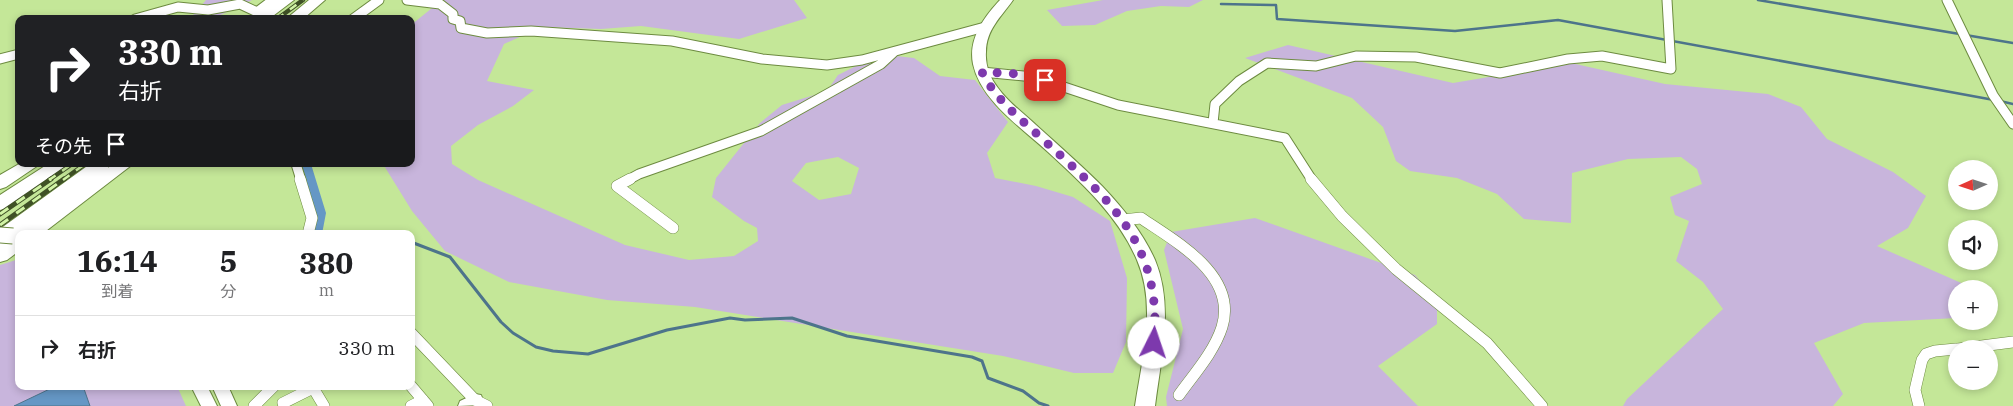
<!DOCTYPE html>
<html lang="ja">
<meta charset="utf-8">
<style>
:root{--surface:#fff;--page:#f2f2f2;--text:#202124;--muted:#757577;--line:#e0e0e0}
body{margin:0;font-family:"IBM Plex Serif","Noto Sans JP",serif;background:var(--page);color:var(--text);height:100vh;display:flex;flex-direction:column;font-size:19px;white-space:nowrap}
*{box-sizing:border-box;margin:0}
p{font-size:16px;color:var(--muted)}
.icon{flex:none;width:28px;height:28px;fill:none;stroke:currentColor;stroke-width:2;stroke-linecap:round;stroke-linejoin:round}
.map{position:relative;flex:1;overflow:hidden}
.sheet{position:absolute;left:15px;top:230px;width:400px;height:160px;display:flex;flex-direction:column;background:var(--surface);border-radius:10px;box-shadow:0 2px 8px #0003}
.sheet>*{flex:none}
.top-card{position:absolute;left:15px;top:15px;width:400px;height:152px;border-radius:10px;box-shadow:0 2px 8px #0003;background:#202124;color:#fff;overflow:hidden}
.needle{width:32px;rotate:267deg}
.tools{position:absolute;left:1948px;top:160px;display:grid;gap:10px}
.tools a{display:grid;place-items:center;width:50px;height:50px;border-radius:50%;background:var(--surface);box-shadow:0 2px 8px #0003;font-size:25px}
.pin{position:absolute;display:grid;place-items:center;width:42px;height:42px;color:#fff;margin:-21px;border-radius:10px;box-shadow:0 2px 8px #0006}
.me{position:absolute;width:55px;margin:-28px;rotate:4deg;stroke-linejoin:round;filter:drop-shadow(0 0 4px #0008)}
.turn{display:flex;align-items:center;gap:18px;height:105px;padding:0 20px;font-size:22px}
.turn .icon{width:65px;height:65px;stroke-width:2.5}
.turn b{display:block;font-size:35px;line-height:42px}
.then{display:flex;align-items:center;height:48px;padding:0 20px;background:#0003;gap:10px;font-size:19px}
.eta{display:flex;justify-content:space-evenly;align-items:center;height:85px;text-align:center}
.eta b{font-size:30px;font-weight:700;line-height:35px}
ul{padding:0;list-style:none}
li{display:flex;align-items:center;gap:15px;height:65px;padding:0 20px;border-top:1px solid var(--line)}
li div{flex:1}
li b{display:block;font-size:19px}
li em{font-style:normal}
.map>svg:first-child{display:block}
</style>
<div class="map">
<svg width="2013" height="406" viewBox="0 0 2013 406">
<rect width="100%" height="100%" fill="#c4e798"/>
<path fill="#c8b5dc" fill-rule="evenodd" d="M206,0h46l-40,19h-22z
M442,0h352l13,18 -68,21 -98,-13 -40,3 -59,-2 -38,17 -17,37 47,9 -21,16 -35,19 -27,21 1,18 26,16 147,65 64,15 45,-4 24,-15 -1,-13 -13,-7 -32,-24 4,-19 44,-55 22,-18 45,-14 11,-16 18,-9 40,-10 18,2 26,18 35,4 33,42 -21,31 8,25 41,8 37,11 37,24 17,57 -1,64 -13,31h-39l-71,-17 -308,-49 -88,-7 -98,-18 -64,-31 -33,-40 -29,-47h28v-139zM838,157l21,11 -8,26 -32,6 -27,-19 14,-18z
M1103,0h100l-14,7 -28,-1 -34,5 -32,14 -33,1 -15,-16z
M1288,45l165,38 118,-20 94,21 103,10 33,13 26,32 66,33 33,24 -18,32 -31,18 98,43h-19v29l-92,5 -50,20 29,51 -10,12h-210l4,-7 96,-90 -20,-27 -27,-21 13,-40 -14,-6 -5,-18 32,-13 -5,-15 -16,-12 -53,2 -56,14 -1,50 -47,-4 -27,-25 -40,-16 -47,-7 -14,-10 -13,-34 -31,-29 -107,-40z
M1255,218l160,57 22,25v24l-59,42 40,40h-251l-1,-9 17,-68 -19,-79 7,-18z
M19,259v127h158l9,20h-186v-141z"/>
<path fill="#6597c5" stroke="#4d748b" d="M56,386h27l7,20h-76z"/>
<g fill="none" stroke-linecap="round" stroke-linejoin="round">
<path stroke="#4d748b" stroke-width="2.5" d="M1758,0l255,43
M1221,4l55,1 1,14 178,12 103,-11 436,80
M2000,101l13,3"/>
<path stroke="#4d748b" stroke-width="3" d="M411,242l39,15 51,65 12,11 23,14 17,4 35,3 79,-24 63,-12 15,2 47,-2 55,18 125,21 10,4 6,17 35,13 16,12 9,3"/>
<path fill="#6597c5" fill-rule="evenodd" d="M295,164h16l15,49 -4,21h-18l4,-21z"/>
<g stroke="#6d8b40" stroke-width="11">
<path id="street-far1" d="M407,0l33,4 13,10v5l7,2 1,7 26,5 44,-2 141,10 90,18 65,6 35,-5 123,-33
M1947,0l46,95 20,29
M135,19l43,-12 30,3 32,-6 17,8 16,-12
M353,19l26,-19
M0,59l19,-5
M982,72l52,5 84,28 167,33 27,42
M1213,123l2,-19 24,-23 28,-18 49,3 40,-10 60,1 84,16 68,-14 34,-3 69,13 -4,-69
M296,164l5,16
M628,180l11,-6 122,-43 120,-67 13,-12"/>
</g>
<g stroke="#6d8b40" stroke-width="12">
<path id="street" d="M300,179l12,39 -4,16
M630,179l-13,7 56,42
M1311,179l31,37 54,53 91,74 55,63
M1123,220l18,-2c35,24 97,57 81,109 -8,25 -28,47 -43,68
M411,333l64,67 12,6
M1958,349l55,-7
M312,386l12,20
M411,386l17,20
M254,406l20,-20
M284,406l-1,-3 34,-17
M411,406l12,-6
M1919,406l-4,-16 7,-30 4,-6 9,-3 21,-2"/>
</g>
<g stroke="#6d8b40" stroke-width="2">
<path id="secondary" d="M191,386h16l10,20h-16z
M212,386h16l9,20h-16z
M475,394l6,1 2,5 -2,5 -23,1 2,-5z"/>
</g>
<g stroke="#6d8b40" stroke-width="2">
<path id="primary" d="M1000,0h13c-12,17 -27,30 -27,52 -1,13 4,26 12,36 10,14 25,25 38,37 22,20 45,40 66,61 21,22 41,47 53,74 19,46 6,98 0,146h-20c7,-47 22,-100 2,-146 -18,-43 -55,-77 -89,-108 -26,-24 -67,-51 -75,-88 -5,-25 11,-47 27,-64z"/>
</g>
<g stroke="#6d8b40" stroke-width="2">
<path id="highway" d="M277,0h17l-25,19h-17z
M309,0h16l-22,19h-17z
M19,164h21l-34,23 -6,2v-14z
M48,164h21l-62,44 -7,2v-15z
M90,164h20l-2,4 5,-4h20l-91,70h-23v17l-12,9 -7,2v-33z"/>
</g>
<use href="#street-far1" stroke="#fff" stroke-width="9"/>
<use href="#street" stroke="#fff" stroke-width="11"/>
<use href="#secondary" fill="#fff" fill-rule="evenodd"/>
<use href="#primary" fill="#fff" fill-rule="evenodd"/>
<use href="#highway" fill="#fff" fill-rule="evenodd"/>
<g stroke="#3f5126" stroke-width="4.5">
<path id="rail-far1" d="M277,19l26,-19
M49,180l23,-16
M63,180l22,-16"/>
</g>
<g stroke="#3f5126" stroke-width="5">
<path id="rail" d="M0,214l51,-35
M0,225l64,-46"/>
</g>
<use href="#rail-far1" stroke="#d1f4a5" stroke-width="2.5" stroke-dasharray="8" stroke-linecap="butt"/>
<use href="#rail" stroke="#d1f4a5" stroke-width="3" stroke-dasharray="10" stroke-linecap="butt"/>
<g stroke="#6d8b40" stroke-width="17" stroke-linecap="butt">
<path id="secondary-bridge" d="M0,235l13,1"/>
</g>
<use href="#secondary-bridge" stroke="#fff" stroke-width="15"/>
</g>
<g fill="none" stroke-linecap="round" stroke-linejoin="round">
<path stroke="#7d39ad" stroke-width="9" stroke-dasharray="0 16.2" d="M1045,80l-25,-6 -38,-2c13,26 34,43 55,62 69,63 126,107 117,209"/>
</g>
</svg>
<div class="tools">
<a><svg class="needle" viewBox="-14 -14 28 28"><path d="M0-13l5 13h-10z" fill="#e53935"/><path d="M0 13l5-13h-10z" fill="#757577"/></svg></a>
<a><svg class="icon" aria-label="sound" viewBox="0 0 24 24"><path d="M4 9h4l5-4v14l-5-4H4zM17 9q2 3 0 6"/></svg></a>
<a>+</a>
<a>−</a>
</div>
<div class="pin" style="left:1045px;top:80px;background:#d93025"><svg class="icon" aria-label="arrive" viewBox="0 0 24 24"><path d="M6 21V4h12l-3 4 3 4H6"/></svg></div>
<svg class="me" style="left:1154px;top:343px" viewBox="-20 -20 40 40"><circle r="19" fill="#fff"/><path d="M0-13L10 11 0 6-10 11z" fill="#7d39ad"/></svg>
<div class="top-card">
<div class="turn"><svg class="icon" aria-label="right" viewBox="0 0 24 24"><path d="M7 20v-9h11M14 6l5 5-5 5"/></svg><div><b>330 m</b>右折</div></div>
<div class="then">その先<svg class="icon" aria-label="arrive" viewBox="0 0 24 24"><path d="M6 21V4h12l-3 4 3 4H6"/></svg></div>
</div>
<section class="sheet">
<div class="eta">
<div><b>16:14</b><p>到着</p></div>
<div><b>5</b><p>分</p></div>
<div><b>380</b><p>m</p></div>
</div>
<ul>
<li><svg class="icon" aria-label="right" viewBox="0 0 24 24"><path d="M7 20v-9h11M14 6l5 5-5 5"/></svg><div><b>右折</b></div><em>330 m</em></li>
</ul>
</section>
</div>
